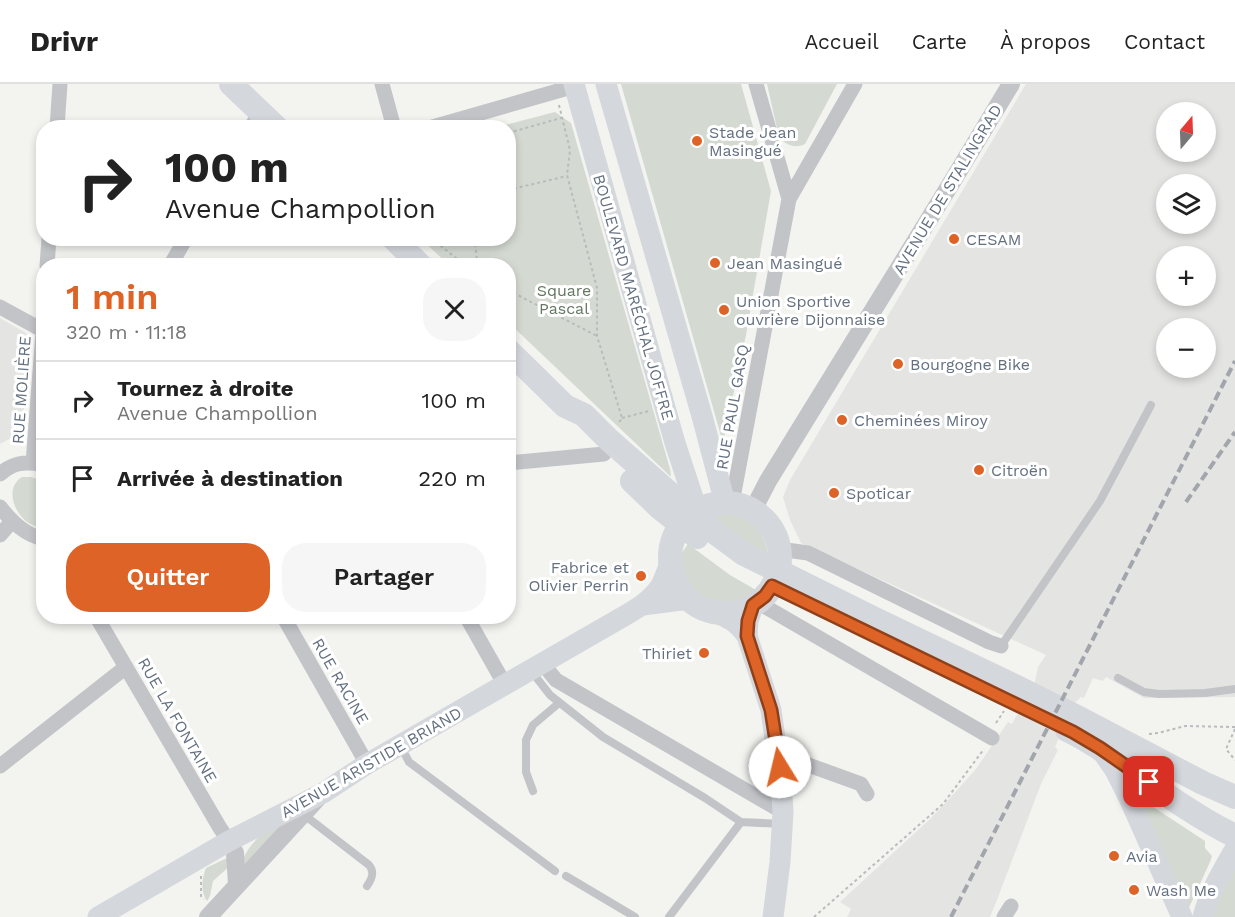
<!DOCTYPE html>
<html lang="fr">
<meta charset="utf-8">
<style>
:root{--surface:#fff;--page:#f6f6f6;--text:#222;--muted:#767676;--line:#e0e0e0;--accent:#dd6327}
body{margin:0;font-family:"Work Sans",sans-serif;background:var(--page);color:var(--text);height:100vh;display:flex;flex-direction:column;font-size:22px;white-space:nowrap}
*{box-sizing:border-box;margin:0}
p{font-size:20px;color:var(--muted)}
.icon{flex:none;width:33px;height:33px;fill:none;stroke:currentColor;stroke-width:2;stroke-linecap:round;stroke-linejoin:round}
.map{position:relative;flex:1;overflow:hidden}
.side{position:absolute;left:36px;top:174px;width:480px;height:366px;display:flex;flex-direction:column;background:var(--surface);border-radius:24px;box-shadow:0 3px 9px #0003}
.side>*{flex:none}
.hud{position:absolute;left:36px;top:36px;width:480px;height:126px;border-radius:24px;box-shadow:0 3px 9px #0003;background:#fff;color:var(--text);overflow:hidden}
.needle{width:39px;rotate:19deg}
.controls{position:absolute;left:1156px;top:18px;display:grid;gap:12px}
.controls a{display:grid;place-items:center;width:60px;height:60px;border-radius:50%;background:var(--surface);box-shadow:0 3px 9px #0003;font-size:30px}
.pin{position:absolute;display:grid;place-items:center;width:51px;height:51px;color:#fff;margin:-26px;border-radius:12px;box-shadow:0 3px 9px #0006}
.me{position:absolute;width:66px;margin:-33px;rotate:351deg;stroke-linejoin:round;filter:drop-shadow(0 0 4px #0008)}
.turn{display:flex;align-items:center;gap:21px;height:126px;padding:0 30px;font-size:27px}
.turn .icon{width:78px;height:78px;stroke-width:2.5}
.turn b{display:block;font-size:42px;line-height:51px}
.round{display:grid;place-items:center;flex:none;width:63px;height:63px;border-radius:24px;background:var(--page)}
.summary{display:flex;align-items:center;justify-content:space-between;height:102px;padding:0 30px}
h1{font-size:36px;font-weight:600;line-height:45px;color:var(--accent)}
.cta{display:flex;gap:12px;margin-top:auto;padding:12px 30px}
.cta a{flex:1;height:69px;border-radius:24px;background:var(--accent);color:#fff;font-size:24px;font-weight:600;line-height:69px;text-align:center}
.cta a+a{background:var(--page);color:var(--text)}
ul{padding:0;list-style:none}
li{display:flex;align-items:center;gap:18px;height:78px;padding:0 30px;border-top:2px solid var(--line)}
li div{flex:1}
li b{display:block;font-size:22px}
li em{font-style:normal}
header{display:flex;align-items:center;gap:36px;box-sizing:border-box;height:84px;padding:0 30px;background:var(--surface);border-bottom:2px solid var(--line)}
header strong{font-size:28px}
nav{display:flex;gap:33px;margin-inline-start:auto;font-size:21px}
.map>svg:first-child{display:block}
</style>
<header>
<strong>Drivr</strong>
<nav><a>Accueil</a><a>Carte</a><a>À propos</a><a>Contact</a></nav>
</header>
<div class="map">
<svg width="1235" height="833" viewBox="0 0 1235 833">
<rect width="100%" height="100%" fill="#f3f4f0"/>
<path fill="#e4e5e3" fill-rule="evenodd" d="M1026,0h209v613l-91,1 -38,-21 -3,4 -10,-3 -9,20 -3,-1 -8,8 -18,42 3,3 -17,34 -44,116 -7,17h-143l4,-8 -11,-7 90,-83 20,-21 26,-29 32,-47 4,2 2,-4 20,-34 4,-19 8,-12 -245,-112 -11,-23 -7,-23 7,-17zM1167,28h39v40h-39zM1167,100h39v40h-39zM1167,172h39v40h-39zM1167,244h39v40h-39z
M0,234l26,15 3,7 -7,97h-9l-13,7z"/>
<path fill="#d4dad1" d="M621,0h120l30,107 -25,144 -23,108z
M767,0h70l-32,60c-10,5 -18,1 -26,-6z
M555,28l16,11 99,346 1,7h-1l-161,-153 -1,-57 -59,-1 -28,-26 87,-1v-110l-10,-1z
M22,393h9l12,4v46c-23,2 -43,-37 -21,-50z
M722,428c26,5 43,16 46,44l-56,-35v-8z
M688,460l42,31 26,15c-22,26 -65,14 -77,-16 -2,-6 -2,-13 -2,-19l4,-1z
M1141,715l64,42v7l7,8 -2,6 -23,50z
M287,735l-41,50 -3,-10c10,-22 24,-28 44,-40z
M229,773l2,8 -18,16 -3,15 -3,5c-7,-10 -5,-23 -1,-33z
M1235,783v50h-25z"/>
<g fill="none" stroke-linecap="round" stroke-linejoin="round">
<path stroke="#b9bbbd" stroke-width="2" stroke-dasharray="3 3" stroke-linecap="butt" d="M559,21l11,45 -3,25 30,113v48l25,82 -4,6
M508,49l53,-15
M508,106l59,-14
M431,154l35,28
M474,154l4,28
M508,206l89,46
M622,334l27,-7
M996,639l8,-12
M1235,645l-9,20 9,11
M1149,650l9,-1 27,-7 50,1
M201,792v20l3,3
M814,833l129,-113 41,-55"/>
<path stroke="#c2c4c8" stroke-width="8" d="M1001,562l99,-145 51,-96
M532,588l18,23 53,42 102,61 36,24 41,2
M1118,594l26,14 15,2 46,-1 30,-4
M401,663l8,15 146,109
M533,707l-7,-19v-32l7,-15 26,-22
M303,730l66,51c6,7 3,14 -2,21
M566,792l69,41
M669,833l72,-95"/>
<path stroke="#c2c4c8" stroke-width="15" d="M382,0l12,44
M756,0l33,115
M57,44l3,-44
M251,44l4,-8 7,-7
M429,44l146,-42
M47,182l2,-28
M170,182l16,-28
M0,223l44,24
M33,379l11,-144
M508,379l96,-9
M0,390c14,-12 24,-12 41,-10
M732,419l57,-304 66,-115
M0,423c12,15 25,28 44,32
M0,451l12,-14
M779,465l29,4 181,89 12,4
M757,518l235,136
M96,532l124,212 9,13
M283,532l84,148
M466,532l39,69
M543,580l13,16 227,132
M778,670l83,30 6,10
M0,682l126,-99
M1004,833l7,-11"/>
<path stroke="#c2c4c8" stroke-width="18" d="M753,426l15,-29 187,-304 56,-93
M229,757l6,12 2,32
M208,833l109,-118"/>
<path stroke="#d4d7dc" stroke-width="21" d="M574,0l101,359 22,67
M606,0l96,332 23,87
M643,521l38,-5 10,1
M712,527c16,7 25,10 35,25l24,74 10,70 2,32 -3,50 -7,55
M747,552l1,-15 5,-16
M1101,666l14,20 14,28 53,119
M98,833l131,-76 94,-48 44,-29 259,-149c12,-7 25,-15 34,-28 4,-6 6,-15 10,-22
M1203,833c6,-24 20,-47 32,-68"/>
<path stroke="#d4d7dc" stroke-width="24" d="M231,0l46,44
M393,154l28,28
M508,266l57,56 19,9 24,24 84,74 21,18 31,23 135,67 144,69 56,28 124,65 32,14
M632,397l28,27 37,29
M670 474a55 55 0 1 1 110 0a55 55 0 1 1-110 0Z
M1067,646c21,10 40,23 59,36 35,25 70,51 109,70"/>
<path stroke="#a2a6ac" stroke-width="4" stroke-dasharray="9 4.5" stroke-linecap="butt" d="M1186,418l49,-70
M951,833l284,-556"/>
</g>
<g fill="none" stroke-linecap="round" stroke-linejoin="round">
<g stroke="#904019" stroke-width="15">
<path id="route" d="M780,683l-9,-57 -24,-74 1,-15 5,-16 12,-9 7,-10 301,146 27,16 49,34"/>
</g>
<use href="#route" stroke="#dd6327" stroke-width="10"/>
</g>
<g fill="#dd6327" stroke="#fff" stroke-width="2">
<circle cx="697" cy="57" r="6"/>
<circle cx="954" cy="155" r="6"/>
<circle cx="715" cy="179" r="6"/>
<circle cx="724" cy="226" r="6"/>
<circle cx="898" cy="280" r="6"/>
<circle cx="842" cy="336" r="6"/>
<circle cx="979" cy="386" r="6"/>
<circle cx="834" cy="409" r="6"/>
<circle cx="641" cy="492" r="6"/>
<circle cx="704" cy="569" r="6"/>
<circle cx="1114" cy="772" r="6"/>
<circle cx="1134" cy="806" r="6"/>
</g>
<g text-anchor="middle" stroke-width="6" stroke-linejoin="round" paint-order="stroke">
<g font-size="16" fill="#647080" stroke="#fff" text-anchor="start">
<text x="709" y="54">Stade Jean<tspan x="709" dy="18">Masingué</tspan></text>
<text x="966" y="161">CESAM</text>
<text x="727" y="185">Jean Masingué</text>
<text x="736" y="223">Union Sportive<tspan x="736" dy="18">ouvrière Dijonnaise</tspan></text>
<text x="910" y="286">Bourgogne Bike</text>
<text x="854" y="342">Cheminées Miroy</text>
<text x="991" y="392">Citroën</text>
<text x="846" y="415">Spoticar</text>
<text x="629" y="489" text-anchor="end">Fabrice et<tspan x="629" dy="18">Olivier Perrin</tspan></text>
<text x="692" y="575" text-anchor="end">Thiriet</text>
<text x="1126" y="778">Avia</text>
<text x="1146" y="812">Wash Me</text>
</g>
<g font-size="16" fill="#647080" stroke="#fff">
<text transform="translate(947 105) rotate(-59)" y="6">AVENUE DE STALINGRAD</text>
<text transform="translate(634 213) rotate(74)" y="6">BOULEVARD MARÉCHAL JOFFRE</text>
<text transform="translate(21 306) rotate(-86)" y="6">RUE MOLIÈRE</text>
<text transform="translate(732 323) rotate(-80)" y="6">RUE PAUL GASQ</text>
<text transform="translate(341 597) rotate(60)" y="6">RUE RACINE</text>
<text transform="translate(178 636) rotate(60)" y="6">RUE LA FONTAINE</text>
<text transform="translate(371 678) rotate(-30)" y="6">AVENUE ARISTIDE BRIAND</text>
</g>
<g font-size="16" fill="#647762" stroke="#fff">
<text x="564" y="212">Square<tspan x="564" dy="18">Pascal</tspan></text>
</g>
</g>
</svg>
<div class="controls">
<a><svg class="needle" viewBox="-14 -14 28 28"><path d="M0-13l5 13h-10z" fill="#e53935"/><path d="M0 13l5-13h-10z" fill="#767676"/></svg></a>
<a><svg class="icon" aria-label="layers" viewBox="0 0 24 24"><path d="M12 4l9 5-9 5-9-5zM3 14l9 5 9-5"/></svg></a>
<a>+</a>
<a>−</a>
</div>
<div class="pin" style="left:1149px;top:698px;background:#d93025"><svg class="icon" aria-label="arrive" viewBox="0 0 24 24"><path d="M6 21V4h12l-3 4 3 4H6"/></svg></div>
<svg class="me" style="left:780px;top:683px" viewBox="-20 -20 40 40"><circle r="19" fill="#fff"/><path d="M0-13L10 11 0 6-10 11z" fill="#dd6327"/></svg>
<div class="hud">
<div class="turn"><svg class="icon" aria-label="right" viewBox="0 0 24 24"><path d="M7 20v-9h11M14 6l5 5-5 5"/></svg><div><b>100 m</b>Avenue Champollion</div></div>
</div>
<section class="side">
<div class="summary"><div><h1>1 min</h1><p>320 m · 11:18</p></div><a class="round"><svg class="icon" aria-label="close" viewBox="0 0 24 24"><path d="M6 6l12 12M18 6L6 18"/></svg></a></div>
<ul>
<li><svg class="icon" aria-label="right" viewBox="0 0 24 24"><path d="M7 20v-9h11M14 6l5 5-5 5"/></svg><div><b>Tournez à droite</b><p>Avenue Champollion</p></div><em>100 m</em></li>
<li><svg class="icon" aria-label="arrive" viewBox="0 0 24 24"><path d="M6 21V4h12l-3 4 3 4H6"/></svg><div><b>Arrivée à destination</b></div><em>220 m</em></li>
</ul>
<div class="cta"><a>Quitter</a><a>Partager</a></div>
</section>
</div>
